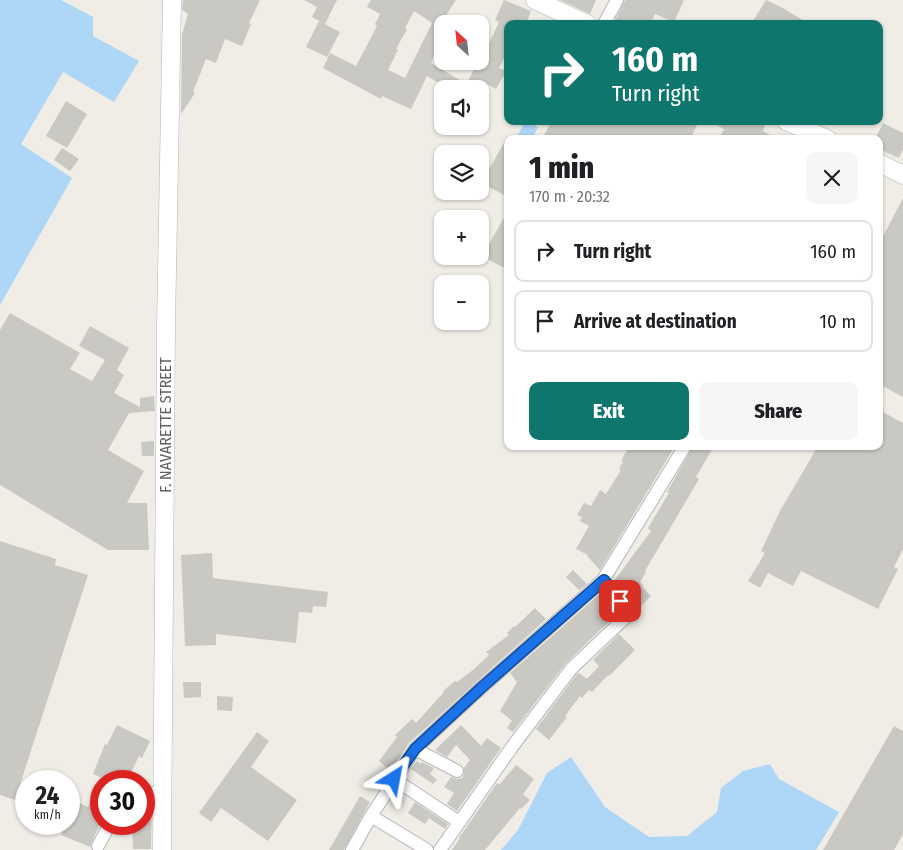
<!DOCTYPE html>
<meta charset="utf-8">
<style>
:root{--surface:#fff;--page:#f6f6f6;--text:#202124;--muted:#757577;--line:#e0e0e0;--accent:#0f766e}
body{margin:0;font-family:"Fira Sans Condensed",sans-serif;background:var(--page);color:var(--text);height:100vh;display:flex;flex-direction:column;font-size:19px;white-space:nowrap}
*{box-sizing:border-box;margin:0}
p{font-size:16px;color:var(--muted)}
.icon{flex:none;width:28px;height:28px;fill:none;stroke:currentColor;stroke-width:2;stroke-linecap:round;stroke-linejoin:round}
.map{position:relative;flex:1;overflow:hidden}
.sheet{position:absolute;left:504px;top:135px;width:379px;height:315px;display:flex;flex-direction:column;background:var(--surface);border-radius:10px;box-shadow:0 1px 4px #0004}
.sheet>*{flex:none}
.hud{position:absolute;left:504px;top:20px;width:379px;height:105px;border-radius:10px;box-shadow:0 1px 4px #0004;background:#0f766e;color:#fff;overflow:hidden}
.needle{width:32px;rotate:333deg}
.buttons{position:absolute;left:434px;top:15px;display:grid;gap:10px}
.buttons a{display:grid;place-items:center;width:55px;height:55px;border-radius:10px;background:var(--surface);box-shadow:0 1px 4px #0004;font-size:25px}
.speed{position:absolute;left:15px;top:770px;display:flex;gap:10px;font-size:25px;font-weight:700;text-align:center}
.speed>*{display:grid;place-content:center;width:65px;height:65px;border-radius:50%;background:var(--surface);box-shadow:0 1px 4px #0004;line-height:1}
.speed small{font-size:12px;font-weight:400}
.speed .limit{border:8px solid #d22;background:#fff;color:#111}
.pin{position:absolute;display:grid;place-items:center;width:42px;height:42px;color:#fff;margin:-21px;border-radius:10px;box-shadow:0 2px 8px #0006}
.me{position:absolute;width:55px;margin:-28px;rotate:34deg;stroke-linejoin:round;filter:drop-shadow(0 0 4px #0008)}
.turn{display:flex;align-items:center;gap:18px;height:105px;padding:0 25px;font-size:22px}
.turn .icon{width:65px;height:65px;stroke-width:2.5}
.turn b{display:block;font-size:35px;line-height:42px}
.round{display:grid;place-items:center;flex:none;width:52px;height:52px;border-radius:10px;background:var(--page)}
.summary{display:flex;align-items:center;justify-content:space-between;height:85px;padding:0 25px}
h1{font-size:30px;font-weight:800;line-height:38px}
.button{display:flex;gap:10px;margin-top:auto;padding:10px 25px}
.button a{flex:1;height:58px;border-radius:10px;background:var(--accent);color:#fff;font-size:20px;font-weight:800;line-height:58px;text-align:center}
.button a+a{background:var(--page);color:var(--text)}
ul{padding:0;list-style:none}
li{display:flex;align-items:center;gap:15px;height:62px;margin:0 10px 8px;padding:0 15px;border:2px solid var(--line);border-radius:10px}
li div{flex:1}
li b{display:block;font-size:19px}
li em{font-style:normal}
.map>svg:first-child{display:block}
</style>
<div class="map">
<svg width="903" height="850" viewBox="0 0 903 850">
<rect width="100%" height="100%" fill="#efede6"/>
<path fill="#aed6f7" d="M0,0h61l32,17v19l46,25 -25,41 -51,-30 -42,72 51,34 -72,127z
M525,121l13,6 -6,12h-16z
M571,757l34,50 44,30 38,-1 30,-24 4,-24 22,-17 27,-7 9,15 60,33 -23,38h-315l17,-20 29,-57z"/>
<path fill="#cac8c3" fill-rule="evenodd" d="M183,0h77l-11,23 2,1 -9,22 -17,-7 -9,24 -10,-4 -13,33 2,1 -14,21 1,-80 6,-20 -6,-4z
M304,0h33l-12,24 -13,-7 5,-10z
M371,0h85l-11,17 11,7h-14v15l-11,24 32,19 -4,7h-10l-22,-13 -16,33 -29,-13 -1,3 -58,-31 7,-15 26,13 21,-40 -2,-2 5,-10 -13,-7zM414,11l18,12 -27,55 -17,-8 10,-20 -2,-1 11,-20 -2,-1z
M504,0l27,11 -5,13h-18v26l-9,18 7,3 -10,18 -15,-8 -3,8h-14l14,-28h2v-3l2,1 17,-37 -4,-2z
M560,0h36l-6,14z
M625,0h59l-10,22 -19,-8 -5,10h-37z
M766,0l17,8 26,16h-58z
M319,21l21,11 -13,25 -21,-10z
M66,101l21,13 -20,34 -21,-12z
M552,121h147l-9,18h-139l-7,-4z
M709,121h48l8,5 -2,5 14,8h-58l5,-10z
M883,123l20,10v16l-4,9 -20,-9v-10h-4z
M508,136v61l-27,-14z
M62,148l17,11 -9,12 -16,-11z
M903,198v199l-24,-13v-140z
M508,211v59l-26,-14z
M10,313l70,40 -10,16 22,12 13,-21 -26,-14 11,-20 39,22 -12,22 7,5 -10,18 26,14v-9l14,-2 1,15 -26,2 -21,37 36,21 -17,32h20l2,47h-41l-108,-65v-155z
M879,410l24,13v126l-9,18 4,2 -20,40 -77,-38 -8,15 -25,-13 -8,15 -12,-7 17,-28 -4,-2 19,-40 38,-65h61z
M154,441v15h-12l-1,-14z
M629,446h46l-75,124 -13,-14 1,-1 -12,-6 13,-23 -9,-5 2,-4 -5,-2 7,-12 7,3 9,-16 6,4 15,-24 -2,-1 4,-7 -2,-1z
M693,446h21l-18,31 3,2 -54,92 1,1 -6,10 3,4 -1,1 9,9 -13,13 -24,-28 37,-50 -3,-3 21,-35 -2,-1z
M0,541l56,18 -1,6 33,10 -73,225 -15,-5z
M212,553l1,25 115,14 -2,15 -13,-1 -1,7 -13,-1 -3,31 -80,-9v11l-31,1 -4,-91z
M573,570l14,14 -8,6 -13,-13z
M602,592l17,20 -54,52 -52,68 -6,-4 5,-7 -12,-10 17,-29 -7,-9z
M535,608l11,11 -137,124 -18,28 -12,-10 18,-24 -2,-2 17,-16 4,4 28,-31 -1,-1 12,-10 2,1 16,-12 16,-15 -3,-3 23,-17 -2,-2 7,-7 1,1z
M619,634l16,16 -26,26 -1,-1 -16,17 -3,-2 -7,8 -2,-2 -15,20 2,1 -18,23 -13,-11 41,-55 2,-1 8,6 12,-13 -6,-6z
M183,682h18v15l-17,1z
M217,696l16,1 -1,14 -15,-1z
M117,725l33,16 -8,17 -3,-2 -12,25h-18l-16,-7 12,-30 2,1z
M461,725l20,21 6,-8 14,10 -44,63 -10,-7 7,-11 -10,-6 7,-10 6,2 5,-1 2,-4v-6l6,-8 -14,-15 -9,12 -12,-7z
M894,726l9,5v103l-9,16h-71z
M257,732l12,9 -18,26 46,33 -29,41 -47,-33 -10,14 -12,-9z
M417,761l3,3 2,-2 12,6 -4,6 7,6 -4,4 -22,-15z
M516,765l18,14 -11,15 7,6 -9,9 -1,-1 -35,42h-33l8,-12h-1l38,-55 2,2z
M360,796l10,6 -26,48h-15z
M76,801l12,6 2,-4 11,5v13l-11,26 -29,-12 5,-11h3v-7z
M152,802l-1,47h-18l-1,-25h12v-21z
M415,802l33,22 -3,5 -16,-11 -4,6 -17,-11z"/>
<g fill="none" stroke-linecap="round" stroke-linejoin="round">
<g stroke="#b3b6ba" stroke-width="14">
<path id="minor" d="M604,24l13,-24
M415,749l42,22
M394,779l65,43
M144,795l18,-4
M371,816l56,34
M98,846l12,-22
M352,850l19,-34 44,-67 66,-61 122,-108 82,-134
M440,850l72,-103 59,-78 57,-54 1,-4 -26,-31"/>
</g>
<g stroke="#b3b5b9" stroke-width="19">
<path id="secondary" d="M535,0l52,24
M786,121l41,18
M879,163l24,12
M162,850l4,-524 6,-326"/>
</g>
<use href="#minor" stroke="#fff" stroke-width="12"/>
<use href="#secondary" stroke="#fff" stroke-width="18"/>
</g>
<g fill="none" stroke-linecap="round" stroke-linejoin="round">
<g stroke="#114b97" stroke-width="12">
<path id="route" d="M394,779l21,-30 66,-61 123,-108 16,21"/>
</g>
<use href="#route" stroke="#1a73e8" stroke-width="9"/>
</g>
<g text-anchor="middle" stroke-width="4" stroke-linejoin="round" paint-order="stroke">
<g font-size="16" fill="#5e6165" stroke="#fff">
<text transform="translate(165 425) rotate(-90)" y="6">F. NAVARETTE STREET</text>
</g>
</g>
</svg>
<div class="buttons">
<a><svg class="needle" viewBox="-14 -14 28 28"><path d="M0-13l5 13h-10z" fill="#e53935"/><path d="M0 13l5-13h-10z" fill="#757577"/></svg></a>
<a><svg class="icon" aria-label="sound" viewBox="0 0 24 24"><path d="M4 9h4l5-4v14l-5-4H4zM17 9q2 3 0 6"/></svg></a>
<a><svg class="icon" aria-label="layers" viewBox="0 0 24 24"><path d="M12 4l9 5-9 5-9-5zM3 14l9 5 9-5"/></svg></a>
<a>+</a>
<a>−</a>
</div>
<div class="speed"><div>24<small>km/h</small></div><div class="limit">30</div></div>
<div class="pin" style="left:620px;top:601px;background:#d93025"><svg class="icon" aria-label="arrive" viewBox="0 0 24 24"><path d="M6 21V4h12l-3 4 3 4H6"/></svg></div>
<svg class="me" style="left:394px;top:779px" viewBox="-20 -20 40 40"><path d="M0-17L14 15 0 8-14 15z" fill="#1a73e8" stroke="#fff" stroke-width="4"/></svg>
<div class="hud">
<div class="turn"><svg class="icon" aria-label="right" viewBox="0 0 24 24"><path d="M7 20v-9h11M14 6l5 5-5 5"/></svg><div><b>160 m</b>Turn right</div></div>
</div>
<section class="sheet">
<div class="summary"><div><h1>1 min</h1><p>170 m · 20:32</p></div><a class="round"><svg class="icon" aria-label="close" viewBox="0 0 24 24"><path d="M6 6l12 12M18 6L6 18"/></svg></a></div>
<ul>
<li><svg class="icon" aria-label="right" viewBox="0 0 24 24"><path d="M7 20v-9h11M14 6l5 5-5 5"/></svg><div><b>Turn right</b></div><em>160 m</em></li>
<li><svg class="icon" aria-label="arrive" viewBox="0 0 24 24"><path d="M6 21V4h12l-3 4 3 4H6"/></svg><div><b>Arrive at destination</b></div><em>10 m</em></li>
</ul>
<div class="button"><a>Exit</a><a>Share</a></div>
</section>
</div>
